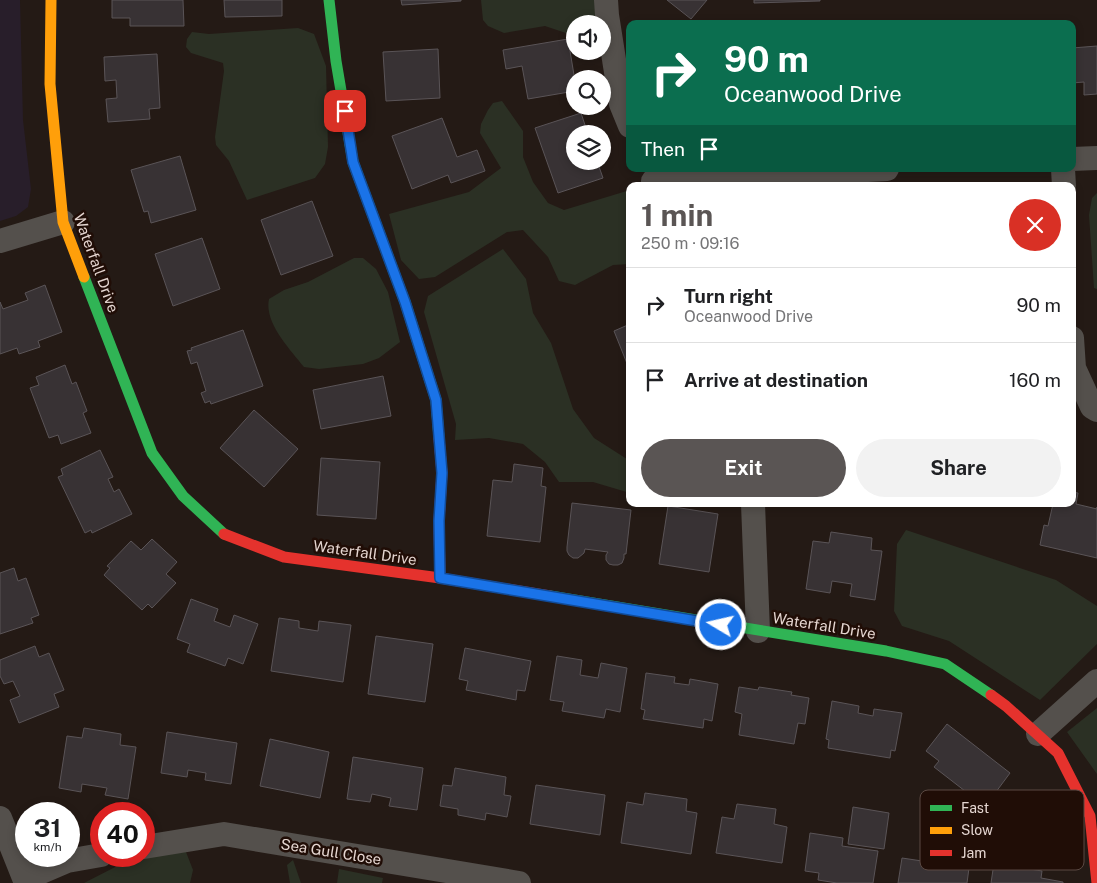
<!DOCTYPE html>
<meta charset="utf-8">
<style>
:root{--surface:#fff;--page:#f2f2f2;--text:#202124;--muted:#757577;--line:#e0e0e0;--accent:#5a5554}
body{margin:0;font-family:"Public Sans",sans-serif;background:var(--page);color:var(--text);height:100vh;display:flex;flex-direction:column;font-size:19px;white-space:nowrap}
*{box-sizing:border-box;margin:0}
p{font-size:16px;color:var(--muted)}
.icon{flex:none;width:28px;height:28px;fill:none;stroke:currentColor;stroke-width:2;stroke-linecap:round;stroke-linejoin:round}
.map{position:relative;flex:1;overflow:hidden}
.details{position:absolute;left:626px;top:182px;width:450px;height:325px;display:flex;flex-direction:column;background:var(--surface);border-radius:10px;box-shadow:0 2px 8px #0003}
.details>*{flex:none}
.guide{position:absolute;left:626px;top:20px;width:450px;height:152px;border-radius:10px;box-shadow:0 2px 8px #0003;background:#0b6e4f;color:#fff;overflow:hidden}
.controls{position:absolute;left:566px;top:15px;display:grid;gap:10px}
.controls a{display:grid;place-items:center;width:45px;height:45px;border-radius:50%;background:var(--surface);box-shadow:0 2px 8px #0003;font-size:25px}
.speed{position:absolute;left:15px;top:802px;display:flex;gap:10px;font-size:25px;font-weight:700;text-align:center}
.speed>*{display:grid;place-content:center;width:65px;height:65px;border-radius:50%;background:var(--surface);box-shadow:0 2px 8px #0003;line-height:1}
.speed small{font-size:12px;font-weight:400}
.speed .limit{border:8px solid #d22;background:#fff;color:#111}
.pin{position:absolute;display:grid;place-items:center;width:42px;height:42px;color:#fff;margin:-21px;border-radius:10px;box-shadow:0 2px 8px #0006}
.me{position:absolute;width:55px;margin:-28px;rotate:279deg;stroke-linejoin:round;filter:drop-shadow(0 0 4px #0008)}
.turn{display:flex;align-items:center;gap:18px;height:105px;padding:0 15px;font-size:22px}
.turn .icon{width:65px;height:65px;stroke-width:2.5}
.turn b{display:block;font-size:35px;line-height:42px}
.then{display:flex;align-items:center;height:48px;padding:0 15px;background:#0003;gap:10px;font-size:19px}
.round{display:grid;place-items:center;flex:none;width:52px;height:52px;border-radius:26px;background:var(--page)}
.summary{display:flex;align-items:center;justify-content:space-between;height:85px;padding:0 15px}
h1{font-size:30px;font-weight:700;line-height:38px;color:var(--accent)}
.cta{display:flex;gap:10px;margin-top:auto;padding:10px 15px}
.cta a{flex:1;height:58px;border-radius:30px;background:var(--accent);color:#fff;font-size:20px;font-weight:700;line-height:58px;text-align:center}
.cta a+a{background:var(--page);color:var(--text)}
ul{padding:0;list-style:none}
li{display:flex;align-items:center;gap:15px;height:75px;padding:0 15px;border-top:1px solid var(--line)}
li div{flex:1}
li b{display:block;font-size:19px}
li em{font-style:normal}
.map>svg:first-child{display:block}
</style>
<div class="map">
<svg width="1097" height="883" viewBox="0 0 1097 883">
<rect width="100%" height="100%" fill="#241a15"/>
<path fill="#281e2a" d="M0,0h20l3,120 8,69 -3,18 -12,9 -16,5z"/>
<path fill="#2b3024" d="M481,0h115l1,24h-22v12l-30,-10 -41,7 -16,-7 -5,-6z
M298,28l16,6 12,32 2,81 -3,17 -10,14 -68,22 -18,-39 -13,-16 -1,-8 9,-66 -1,-8 -32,-10 -5,-6 1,-8 5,-7 17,2z
M502,101l21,30v26l10,25 15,21 16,7 66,-20v74l-17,1 -38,20 -16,-4 -11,-24 -25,-27 -16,2 -72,45 -16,2 -18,-19 -12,-46 80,-22 32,-24 -21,-35 1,-9 7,-14 5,-7z
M1097,193v96l-3,-1 -5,-73 3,-17z
M503,249l23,30 7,34 18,30 22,66 21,29 36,23v32l-37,-11h-34l-14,-20 -22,-18 -34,-6 -34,2 1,-16 -32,-112 4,-16z
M354,258h9l13,11 12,23 12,50 -21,16 -16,6 -44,5 -15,-2c-14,-18 -40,-44 -35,-68l15,-9 24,-8z
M906,530l150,50 41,26v38l-57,56 -91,-59 -47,-15 -8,-15 3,-67z
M1097,708v66l-30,-42z
M186,852l7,18 -3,13h-106l39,-20 26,-8z
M293,860l8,23h-11l-3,-18z
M339,869l44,9 -1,5h-45z"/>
<path fill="#383234" stroke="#5a5457" d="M112,0h71l1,26h-54v-8h-18z
M224,0h58v16l-57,1z
M401,0h60v1l-59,4z
M667,0h40l-16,19z
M754,0h66v1l-66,2z
M568,39l7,42v10l-47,8 -6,-33 -16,3 -3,-19z
M1097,46v48l-13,1v-13l-12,1v-35z
M438,49l2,49 -54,3 -3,-49z
M157,54l3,54 -11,1 1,10 -42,3 -2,-23 11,-1 -1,-18 -11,1 -1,-24z
M581,113l7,21h-13v27h22l6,17 -45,15 -23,-65z
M442,118l15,39 20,-7 8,21 -34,12 -3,-8 -36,14 -20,-53z
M180,156l16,54 -45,13 -3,-12 -4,1 -13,-42z
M312,201l21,55 -52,19 -20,-55z
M202,238l18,51 -47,17 -18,-52z
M45,285l17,47 -24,9 2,6 -21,7 -2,-6 -17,6v-52l3,7 25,-9 -3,-7z
M630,324v47l-16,-40z
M243,330l20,56 -52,18 -1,-3 -5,2 -4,-10 5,-2 -9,-29 -6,2 -4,-13 5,-1 -1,-2z
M65,365l7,19 4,-2 11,29 -4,2 8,20 -30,11 -3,-9 -9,3 -19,-50 9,-3 -3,-8z
M383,376l8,40 -70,13 -8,-39z
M254,410l44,39 -34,38 -44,-39z
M100,450l13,27 -5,2 6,13 5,-3 13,25 -40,19 -1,-3 -6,3 -27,-56 5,-2 -2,-6z
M321,458l59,4 -4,57 -59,-4z
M514,464l29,4 -2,18 5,1 -6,55 -53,-6 6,-56 19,2z
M1072,492l6,1 -2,11 21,5v-2v51l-57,-13 4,-20 4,1 5,-22h19z
M572,503l59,7 -5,44h-2v4l-2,5 -4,2h-5l-4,-1 -3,-4v-5l2,-3 -23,-3 -1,4 -6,5h-5l-4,-3 -2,-4v-4z
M668,506l50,8 -9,58 -50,-8z
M831,532l41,6 -1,12 11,1 -7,49 -25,-4 2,-12 -20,-3 -2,12 -24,-4 7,-48 16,2z
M152,539l25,23 -11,12 10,9 -24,25 -4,-4 -6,6 -38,-35 6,-7 -3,-2 24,-25 10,9z
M14,568l4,13 8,-3 13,37 -8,3 2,5 -33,11v-61z
M191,599l27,10 -4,12 16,6 4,-12 24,9 -15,40 -15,-6 -3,8 -38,-14 3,-8 -13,-5z
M279,618l20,3v7l19,3 1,-10 32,4 -8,57 -72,-11z
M376,636l57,8 -8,58 -57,-8z
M35,646l4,11 10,-4 15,37 -10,4 5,13 -40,16 -9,-23 10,-4 -7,-15 -9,3 -4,-8v-16z
M465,648l66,13 -6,30 -8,-1 -1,10 -50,-10 2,-9 -9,-2z
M557,656l25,4 -2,15 18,3 3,-15 26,5 -7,44 -14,-3 -2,9 -42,-7 2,-9 -14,-2z
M646,673l29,4 -1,6 15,2 1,-6 28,5 -6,37 -8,-2 -1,9 -60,-9 2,-9 -4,-1z
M739,687l19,3 1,-3 33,5 -1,3 18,3 -4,26 -7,-1 -4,21 -55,-9 3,-21 -7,-2z
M832,701l27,5 -1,7 15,3 1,-7 28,4 -7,38 -4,-1 -1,8 -62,-10 1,-8 -3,-1z
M947,724l63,49 -20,27 -11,-8 -5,6 -40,-31 5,-6 -13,-10z
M84,728l37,6 -1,11 16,2 -8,52 -23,-4 2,-7 -25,-4 -1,8 -22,-4 8,-52 15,2z
M167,732l70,11 -6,41 -26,-4 1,-7 -18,-3 -1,7 -26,-4z
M270,739l59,13 -9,46 -60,-12z
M353,757l70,11 -6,42 -28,-4 2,-8 -19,-4 -2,8 -23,-3z
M455,768l51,9 -2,18 7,1 -4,21 -21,-4 -1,7 -27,-5v-6l-18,-3 3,-21 9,1z
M536,785l69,10 -5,40 -70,-11z
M645,793l42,6 -1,12 11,2 -6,41 -70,-11 6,-41 16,3z
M737,804l39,5 -2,15 13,3 -5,36 -66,-10 6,-36 12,2z
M853,807l36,6 -5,36 -36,-5z
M810,833l33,5 -1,8 36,5 -5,32h-36l-19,-3 1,-7 -14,-2z
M902,858l67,10 -2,15h-69z
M994,863l48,8 -1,7 22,4v1h-72z"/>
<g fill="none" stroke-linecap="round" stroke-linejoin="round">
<path stroke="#54504c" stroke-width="24" d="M606,0l1,15 14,89 9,22
M1072,159l25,-1
M1063,169l1,17
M653,181l234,-12
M0,241l63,-19
M1072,338l2,30 18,39 5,3
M753,504l5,127
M1038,734l59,-53
M0,818l26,65
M144,847l80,-13 295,49
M25,879l42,-18 34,-6"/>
<path stroke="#30b455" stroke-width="11" d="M329,0l7,61 17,101 52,140 31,98 3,38
M84,277l68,176 31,43 41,38
M550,596l336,55 59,13 46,31"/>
<path stroke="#ff9f0a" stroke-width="11" d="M51,0l-1,84 13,138 21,55"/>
<path stroke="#e5322d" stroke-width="11" d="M439,438l3,35 -3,48 1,57
M224,534l60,23 156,21 110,18
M991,695l15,11 52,47 32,63 7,67"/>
</g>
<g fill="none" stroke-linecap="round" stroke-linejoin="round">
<g stroke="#114b97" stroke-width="12">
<path id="route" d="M345,111l8,51 52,140 31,98 6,73 -3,48 1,57 281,47"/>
</g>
<use href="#route" stroke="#1a73e8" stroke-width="9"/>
</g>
<g text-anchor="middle" stroke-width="5" stroke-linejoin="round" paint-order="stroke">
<g font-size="15" fill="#e5d6d1" stroke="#200d06">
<text transform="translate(96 263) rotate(70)" y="5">Waterfall Drive</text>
<text transform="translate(365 553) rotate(8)" y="5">Waterfall Drive</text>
<text transform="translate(824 626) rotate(9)" y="5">Waterfall Drive</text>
<text transform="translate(331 852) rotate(9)" y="5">Sea Gull Close</text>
</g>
</g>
<rect x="920" y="790" width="164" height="80" rx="8" fill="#200d06" stroke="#5b4943" stroke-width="1"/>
<rect x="930" y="805" width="22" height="6" fill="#30b455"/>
<rect x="930" y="827" width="22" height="7" fill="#ff9f0a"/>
<rect x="930" y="850" width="22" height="6" fill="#e5322d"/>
<g font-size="14" fill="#e5d6d1">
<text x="961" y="813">Fast</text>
<text x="961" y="835">Slow</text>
<text x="961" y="858">Jam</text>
</g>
</svg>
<div class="controls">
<a><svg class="icon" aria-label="sound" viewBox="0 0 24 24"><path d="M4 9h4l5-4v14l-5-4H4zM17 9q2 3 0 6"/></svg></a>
<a><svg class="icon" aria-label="search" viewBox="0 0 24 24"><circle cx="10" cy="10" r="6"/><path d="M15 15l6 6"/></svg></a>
<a><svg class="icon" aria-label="layers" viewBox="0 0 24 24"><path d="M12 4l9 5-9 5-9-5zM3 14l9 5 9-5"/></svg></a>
</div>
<div class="speed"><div>31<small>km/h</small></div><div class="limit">40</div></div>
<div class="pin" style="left:345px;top:111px;background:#d93025"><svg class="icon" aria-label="arrive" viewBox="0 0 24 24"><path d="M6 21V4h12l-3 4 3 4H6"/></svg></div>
<svg class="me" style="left:721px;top:625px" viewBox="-20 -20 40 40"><circle r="17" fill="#1a73e8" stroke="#fff" stroke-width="3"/><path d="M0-11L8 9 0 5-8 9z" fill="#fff"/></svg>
<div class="guide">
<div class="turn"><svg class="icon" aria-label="right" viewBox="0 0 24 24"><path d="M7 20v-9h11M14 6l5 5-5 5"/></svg><div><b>90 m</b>Oceanwood Drive</div></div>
<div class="then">Then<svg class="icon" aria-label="arrive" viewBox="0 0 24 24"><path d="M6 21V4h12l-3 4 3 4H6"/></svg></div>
</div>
<section class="details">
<div class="summary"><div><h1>1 min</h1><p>250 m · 09:16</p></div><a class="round" style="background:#d93025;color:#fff"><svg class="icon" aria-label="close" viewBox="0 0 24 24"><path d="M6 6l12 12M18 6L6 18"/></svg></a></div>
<ul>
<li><svg class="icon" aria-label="right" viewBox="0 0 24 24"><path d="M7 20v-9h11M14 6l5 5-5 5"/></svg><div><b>Turn right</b><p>Oceanwood Drive</p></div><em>90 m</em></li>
<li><svg class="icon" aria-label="arrive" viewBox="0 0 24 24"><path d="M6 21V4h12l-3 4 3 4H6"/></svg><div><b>Arrive at destination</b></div><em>160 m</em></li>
</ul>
<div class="cta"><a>Exit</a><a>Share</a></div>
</section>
</div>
